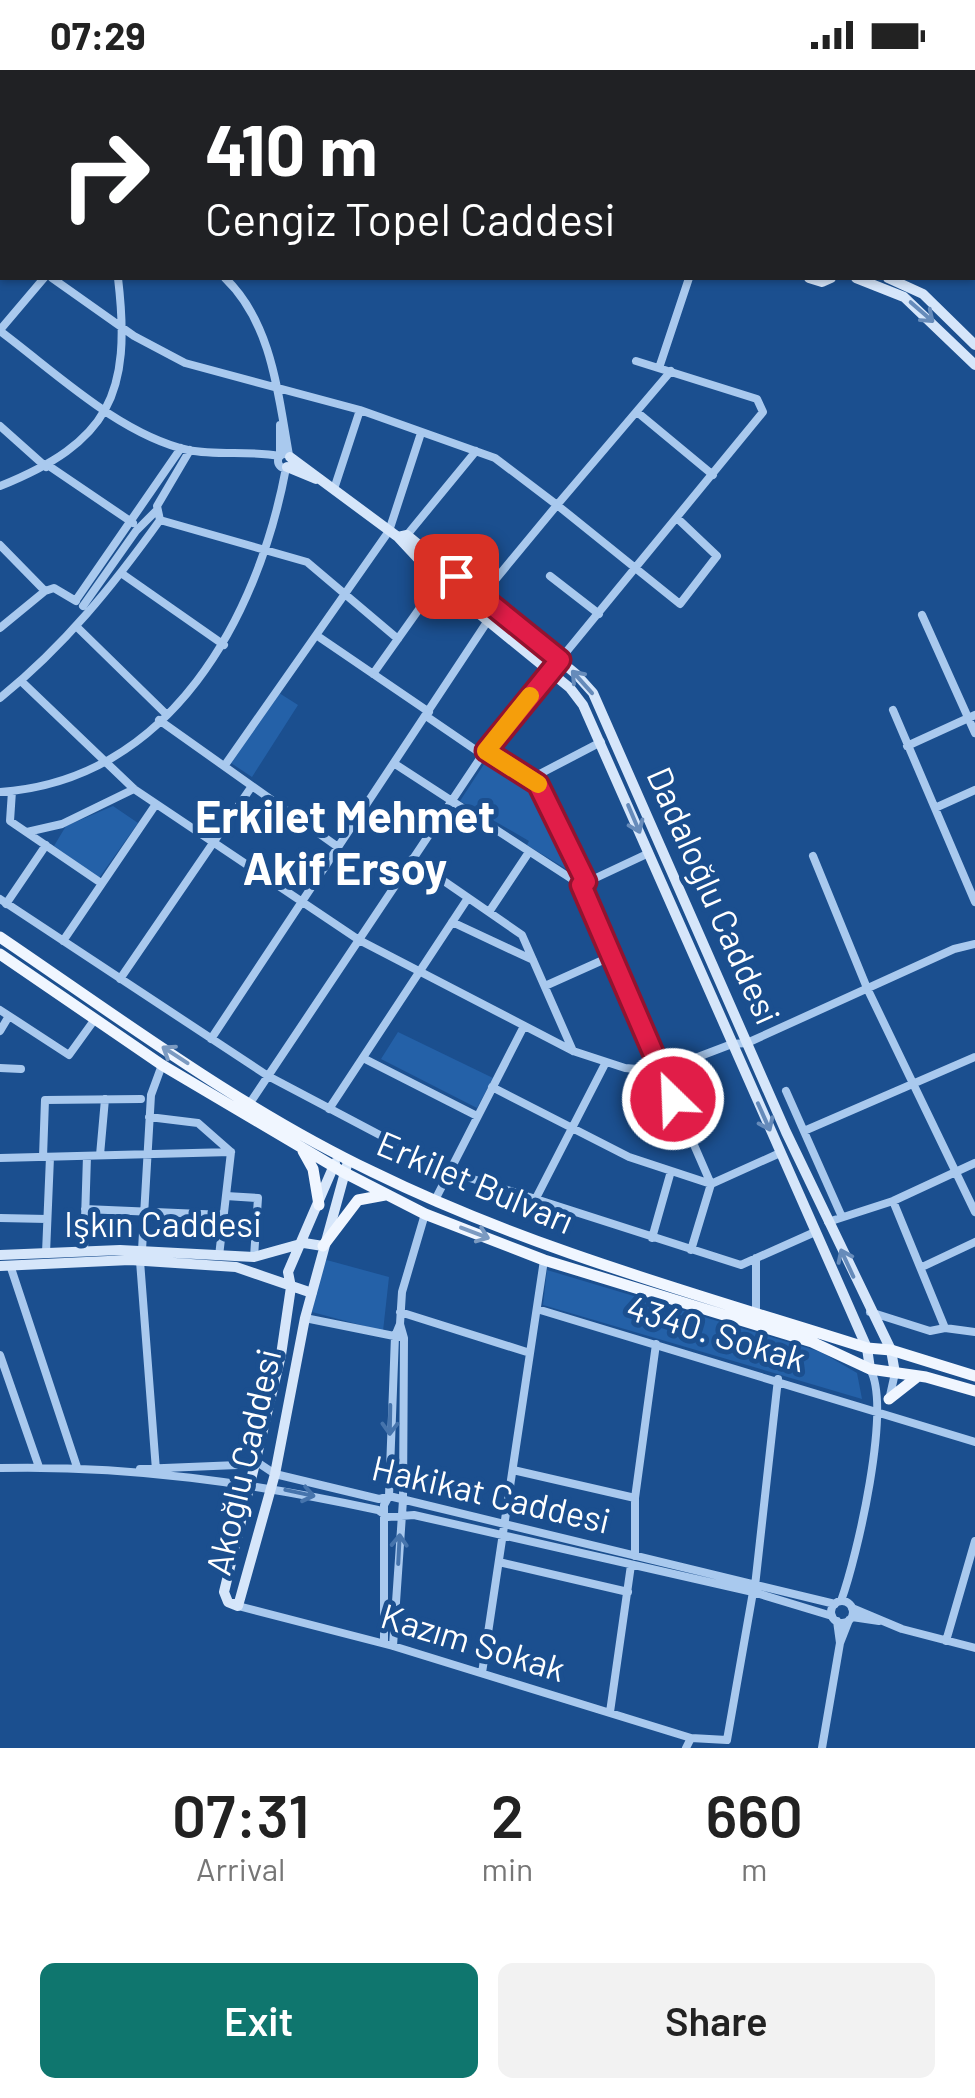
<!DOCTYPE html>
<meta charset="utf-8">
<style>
:root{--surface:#fff;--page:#f2f2f2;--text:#222;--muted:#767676;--accent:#0f766e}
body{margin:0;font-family:Barlow,sans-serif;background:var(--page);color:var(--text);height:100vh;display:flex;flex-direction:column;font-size:38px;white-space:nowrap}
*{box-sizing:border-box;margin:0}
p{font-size:32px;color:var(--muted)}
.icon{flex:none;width:55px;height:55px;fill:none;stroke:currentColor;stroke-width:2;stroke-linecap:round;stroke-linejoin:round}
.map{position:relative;height:1678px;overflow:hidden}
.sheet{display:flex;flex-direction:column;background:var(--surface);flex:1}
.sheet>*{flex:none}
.banner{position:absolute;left:0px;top:0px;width:975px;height:210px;box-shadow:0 2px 8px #0004;background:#202124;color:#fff;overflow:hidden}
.pin{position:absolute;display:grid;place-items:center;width:85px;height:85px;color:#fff;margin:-42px;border-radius:20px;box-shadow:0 5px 15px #0006}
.me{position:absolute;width:110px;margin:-55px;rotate:336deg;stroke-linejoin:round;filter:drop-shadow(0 0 8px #0008)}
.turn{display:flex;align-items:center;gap:35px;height:210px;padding:0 40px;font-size:45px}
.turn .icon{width:130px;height:130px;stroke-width:2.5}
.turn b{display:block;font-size:70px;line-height:85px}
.eta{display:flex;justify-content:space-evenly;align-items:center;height:170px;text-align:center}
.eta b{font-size:60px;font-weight:600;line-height:70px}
.button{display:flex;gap:20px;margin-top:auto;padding:20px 40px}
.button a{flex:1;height:115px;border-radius:15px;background:var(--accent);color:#fff;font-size:40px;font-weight:600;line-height:115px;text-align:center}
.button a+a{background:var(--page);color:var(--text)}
.status{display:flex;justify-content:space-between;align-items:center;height:70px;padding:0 50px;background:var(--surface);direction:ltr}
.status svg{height:28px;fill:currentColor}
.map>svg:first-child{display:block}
</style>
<div class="status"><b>07:29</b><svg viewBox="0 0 49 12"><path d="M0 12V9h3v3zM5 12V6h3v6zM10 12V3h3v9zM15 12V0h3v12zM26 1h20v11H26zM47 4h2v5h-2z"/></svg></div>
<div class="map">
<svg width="975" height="1678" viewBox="0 0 975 1678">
<rect width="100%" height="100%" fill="#1b4f8f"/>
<path fill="#2461a8" d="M276,621l22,14 -46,72 -24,-16z
M488,688l47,32 41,85 -49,-30 2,-4 -69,-40z
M113,736l25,17 -39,55 -45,-32 12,-20z
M398,962l95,46 -16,30 -96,-49z
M323,1189l66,18 -6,54 -71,-19z
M547,1200l274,82 36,21 5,26 -319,-94z"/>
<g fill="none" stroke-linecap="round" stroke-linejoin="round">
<path stroke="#a9c9ee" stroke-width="8" d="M127,0l7,2
M0,98h2
M0,171l2,1
M52,208l82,58 51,27 175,47 -26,79
M225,208c47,45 53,116 64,177
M0,260l44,-52
M0,261c55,41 119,103 188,119 30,6 62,0 92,6
M659,298l30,-90
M360,340l135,48 62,47 114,-134
M637,342l76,63
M280,355v30
M0,356l46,41
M278 391a7 7 0 1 1 14 0a7 7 0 1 1-14 0Z
M49,396l84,57
M0,416c109,-44 132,-91 118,-208
M160,450l147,42 91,77
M407,465l69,-84
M0,475l45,46 -45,37
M121,503l103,72
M550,506l49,38
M45,521l9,-3 22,13
M481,527l76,-92 123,99 37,-48 -40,-38
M76,530l105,-152
M83,536l53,-75 21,-21
M922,545l53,118
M77,557l89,87
M319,567l110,75
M373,604l66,-93
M21,611l113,108 225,151 214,111 52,17 36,3 71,-27 15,-1 207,-94 21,-5
M0,628c64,-52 112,-111 160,-178l-3,-14 33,-56
M893,640l82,192
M426,646l57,39
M159,650l179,127
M907,676l68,-31
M485,681l53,33 48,98
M395,694l186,121 130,299 -20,66
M225,695l164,-234 32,-98
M530,709l71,-37
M12,721l-2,30 91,62
M0,722c171,-12 258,-175 286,-324
M935,738l40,-18
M27,762l35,-8 72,-35
M813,786l54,132 108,224
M412,789l110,76 51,116
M585,813l64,-30
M0,829l268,177 180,95 293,94 74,-33
M6,834l40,-59
M489,842l40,-60
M452,852l81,38
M63,871l93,-137
M120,909l132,-193
M545,916l67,-30
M0,940l69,45 26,-36
M0,961l9,-15
M211,969l276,-417
M363,988l114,58
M0,998l21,1
M492,1017l137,70 82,27 69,-31
M786,1021l56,126
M250,1033l235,-352 278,-339 -6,-13 -121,-38
M329,1039l139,-211
M149,1047l49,6 33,29
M804,1061l171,-74
M100,1085l5,-56
M43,1087l2,-57 96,-1
M0,1088l231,-6
M226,1126l32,2 -4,59
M435,1130l89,-174
M534,1132l72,-140
M85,1139l139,6
M0,1148l47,1
M828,1152l65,-21 82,-38
M652,1168l19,-67
M142,1180l9,-155 11,-30
M84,1181l3,-95
M46,1183l4,-96
M219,1186l12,-104
M756,1188v55
M140,1191l16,209
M10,1195l67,202
M922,1197l53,-25
M537,1239l438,133
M400,1242l130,41
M870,1242l60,19 15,-3 -52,-127
M305,1248l94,19
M945,1258l30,4
M0,1285l39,112
M889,1330l6,-27
M0,1398c129,-3 253,15 378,42l10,7 26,-2 339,77 79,24
M140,1399l120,-5 15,10 104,25 10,-3 446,108
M513,1400l122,28
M635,1486v-58l21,-154
M499,1492l129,30
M755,1516l23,-207
M841,1531c16,-44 51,-194 29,-232
M831 1542a11 11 0 1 1 22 0a11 11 0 1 1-22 0Z
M238,1536l155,40 298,92
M852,1538l50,21 73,19
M852,1547l27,4
M837,1551l3,22 9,-23
M946,1571l29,-100
M384,1573v-138l5,-9 6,-160 5,-12
M393,1576l10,-146 1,-162 -4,-14 2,-32 23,-78
M482,1603l62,-413
M610,1642l21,-147
M727,1670l26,-148
M686,1678l5,-10 36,2
M822,1678l18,-105"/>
<path stroke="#d6e6fa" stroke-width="10" d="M809,208l13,4 9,-4
M856,208l48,19 71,68
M888,208l35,16 52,51
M290,387l108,80 41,44 131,107 13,17 259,586 25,57 3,21
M287,397l29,12
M398,467l9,-2 169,139 17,19 193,439 105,218 4,23
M335,1093l-47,109 3,15 -10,68 -57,237 4,10 10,4 37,-132 30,-156 42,-153
M0,1185l120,-5 134,7 50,-14 19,3
M0,1196l130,-6 106,7 76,26"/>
<path stroke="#f0f6ff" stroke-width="11" d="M0,867c121,82 241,172 373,235 157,77 327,123 494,176l24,2 84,26
M0,884l162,111 181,107 82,42 119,46 268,82 58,27 56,8 49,14
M303,1081l10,18 6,36
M323,1176l35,-46 27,-5
M889,1329l28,-22"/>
</g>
<defs><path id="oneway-shaft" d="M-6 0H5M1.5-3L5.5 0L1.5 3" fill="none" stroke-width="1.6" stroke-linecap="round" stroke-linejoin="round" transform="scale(2.5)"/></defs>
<g stroke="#668bba">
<use href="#oneway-shaft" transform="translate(922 242) rotate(41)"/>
<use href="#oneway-shaft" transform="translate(582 612) rotate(-132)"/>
<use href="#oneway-shaft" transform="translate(634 749) rotate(67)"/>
<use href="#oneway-shaft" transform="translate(764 1047) rotate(66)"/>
<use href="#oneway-shaft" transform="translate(847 1193) rotate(-115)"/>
</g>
<g stroke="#7b9ac1">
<use href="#oneway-shaft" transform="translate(175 985) rotate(-147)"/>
<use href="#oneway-shaft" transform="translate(475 1163) rotate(21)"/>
</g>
<g stroke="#4674ac">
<use href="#oneway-shaft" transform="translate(390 1350) rotate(91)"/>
<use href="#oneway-shaft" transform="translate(300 1423) rotate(12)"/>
<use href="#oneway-shaft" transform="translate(399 1479) rotate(-87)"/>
</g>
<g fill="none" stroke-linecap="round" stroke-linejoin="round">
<g stroke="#92132f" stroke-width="25">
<path id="route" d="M456,506l104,84 -74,91 52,33 48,98 -5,3 92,214"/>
</g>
<use href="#route" stroke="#e11d48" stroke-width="18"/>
<path stroke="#f59e0b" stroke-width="18" d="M530,626l-44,55 52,33"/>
</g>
<g text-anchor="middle" stroke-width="10" stroke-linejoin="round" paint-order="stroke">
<g font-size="35" fill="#fff" stroke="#1b4f8f">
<text transform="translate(713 826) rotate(66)" y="12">Dadaloğlu Caddesi</text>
<text transform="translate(475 1113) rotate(23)" y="12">Erkilet Bulvarı</text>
<text x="163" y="1167">Işkın Caddesi</text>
<text transform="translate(716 1264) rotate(17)" y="12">4340. Sokak</text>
<text transform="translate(244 1392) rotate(-77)" y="12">Akoğlu Caddesi</text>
<text transform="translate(491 1425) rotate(13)" y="12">Hakikat Caddesi</text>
<text transform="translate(473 1573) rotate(17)" y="12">Kazım Sokak</text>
</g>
<g font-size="45" font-weight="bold" fill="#fff" stroke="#1b4f8f">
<text x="345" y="763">Erkilet Mehmet<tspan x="345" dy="52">Akif Ersoy</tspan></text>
</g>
</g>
</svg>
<div class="pin" style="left:456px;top:506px;background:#d93025"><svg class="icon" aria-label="arrive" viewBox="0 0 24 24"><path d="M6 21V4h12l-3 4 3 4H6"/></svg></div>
<svg class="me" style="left:673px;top:1029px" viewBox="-20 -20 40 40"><circle r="17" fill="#e11d48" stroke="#fff" stroke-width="3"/><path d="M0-11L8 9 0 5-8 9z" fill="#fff"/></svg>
<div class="banner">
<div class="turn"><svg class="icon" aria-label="right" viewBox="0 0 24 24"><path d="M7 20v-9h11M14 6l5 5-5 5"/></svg><div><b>410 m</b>Cengiz Topel Caddesi</div></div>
</div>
</div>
<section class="sheet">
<div class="eta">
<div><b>07:31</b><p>Arrival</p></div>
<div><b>2</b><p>min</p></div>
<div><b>660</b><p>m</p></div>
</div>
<div class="button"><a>Exit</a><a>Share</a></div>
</section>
